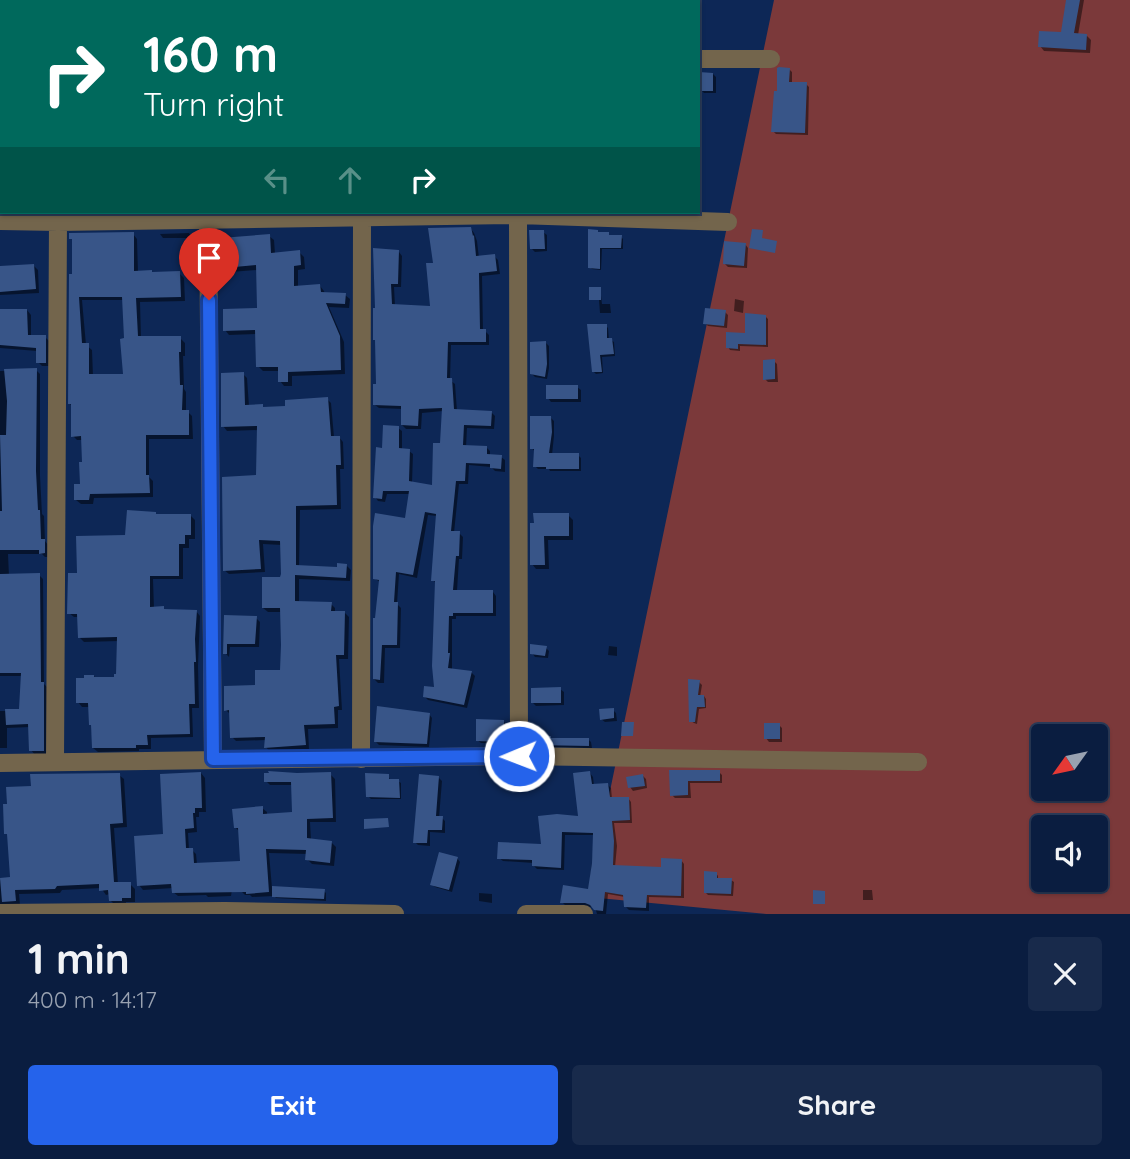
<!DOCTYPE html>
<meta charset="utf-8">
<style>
:root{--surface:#0a1d40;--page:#182a4b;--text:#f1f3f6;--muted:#99a2b1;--line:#2a3b59;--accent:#2563eb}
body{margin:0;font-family:Quicksand,sans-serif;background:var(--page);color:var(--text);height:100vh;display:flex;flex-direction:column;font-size:26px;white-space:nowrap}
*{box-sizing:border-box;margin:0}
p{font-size:23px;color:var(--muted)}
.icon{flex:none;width:38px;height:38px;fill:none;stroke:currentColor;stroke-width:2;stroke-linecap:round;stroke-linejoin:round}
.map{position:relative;height:914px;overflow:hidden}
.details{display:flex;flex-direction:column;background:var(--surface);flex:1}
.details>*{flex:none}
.guide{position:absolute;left:0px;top:0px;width:700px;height:214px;box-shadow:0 2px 5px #0004,0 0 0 2px var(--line);background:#00695c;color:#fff;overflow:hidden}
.needle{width:46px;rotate:237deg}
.tools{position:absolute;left:1031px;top:724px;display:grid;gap:14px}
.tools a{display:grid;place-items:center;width:77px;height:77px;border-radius:7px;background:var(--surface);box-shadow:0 2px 5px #0004,0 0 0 2px var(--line);font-size:35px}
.pin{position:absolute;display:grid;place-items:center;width:60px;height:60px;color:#fff;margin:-72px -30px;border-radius:50% 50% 50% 0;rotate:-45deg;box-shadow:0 0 7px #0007}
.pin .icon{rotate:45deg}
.me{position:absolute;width:77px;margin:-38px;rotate:269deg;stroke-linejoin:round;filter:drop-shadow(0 0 5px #0008)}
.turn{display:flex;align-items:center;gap:24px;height:147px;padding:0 28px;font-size:32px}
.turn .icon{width:91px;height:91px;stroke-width:2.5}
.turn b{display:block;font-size:49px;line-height:60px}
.lanes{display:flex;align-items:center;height:66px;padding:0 28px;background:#0003;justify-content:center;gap:35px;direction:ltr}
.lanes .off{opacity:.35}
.round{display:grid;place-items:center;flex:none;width:74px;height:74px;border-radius:7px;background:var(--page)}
.overview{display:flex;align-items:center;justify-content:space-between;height:119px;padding:0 28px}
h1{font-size:42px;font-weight:800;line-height:52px}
.button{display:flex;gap:14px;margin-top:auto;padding:14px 28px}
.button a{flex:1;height:80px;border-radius:7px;background:var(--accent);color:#fff;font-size:28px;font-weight:800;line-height:80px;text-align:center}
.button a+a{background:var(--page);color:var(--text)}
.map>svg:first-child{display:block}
</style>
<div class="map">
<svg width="1130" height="914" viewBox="0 0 1130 914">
<rect width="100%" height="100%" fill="#0d2756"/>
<path fill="#7b393a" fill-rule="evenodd" d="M774,0h356v914h-364l-178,-17zM1043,737h53v52h-53zM1043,828h53v52h-53z"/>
<path fill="#0007" fill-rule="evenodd" d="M0,0h154v2h-152v46h-2z
M182,0h105l1,2h-106z
M324,0h64v2h-64z
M588,0h35v2h-35z
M1068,0h16l-6,35 9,1 4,4 -1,13 -46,-2 -4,-5 23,-12z
M789,69l3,3v12h14l3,3 -1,48 -32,-1 -3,-3 5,-38z
M713,74l3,3v16h-12l-3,-3z
M0,82l2,17v64h-2z
M0,194h2v18h8h-10z
M64,212h24v2h-21z
M471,229l3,4 3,8 2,17 15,-2 4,4 2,14 -18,2 1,55h2l4,4v10h-38l-1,35 5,4 2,27 34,1 4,4 -1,13 -27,-1 -1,19 21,1 3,3v5l11,1 4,3v12l-10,-1 -4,-4 -22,-2 -1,19h-9l-5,49h5l4,4 -1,22h-3l-2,32 36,1 3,4v20h-40v3h-4v51l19,2 4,4 -8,32 -39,-8 -4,-4 12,-7 1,-105 -4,-4 4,-64 -9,-1 -11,63 -18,-4 -2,30 4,4 -1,40h-15l-1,35h-6l-4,-4 2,-60 4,-37 -6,-4 32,-58 4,-26h-23l-2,8 -7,-1 -3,-4 9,-48 14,-21 4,3v19l7,1 4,3 -1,29 22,4 7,-42 2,-34 -21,2 -1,16h-15l-4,-4 1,-16 -24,-1 -4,-3 3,-19 -2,-45 23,-89 3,4 -1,31h-7l1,19 37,2 3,-44z
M543,232l4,3v16l-12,1 -3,-3z
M189,233l3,5h-29l-3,-4z
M133,234l4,5 1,33 41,1 5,5 1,23 -45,1 1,36h39l5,5v13h-2l1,33 2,3v20h2l4,4 1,23h-44v38l4,4v16l-59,1 -1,6h-12l-5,-4 5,-14 3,-22 -1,-24h-6l-4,-4 -1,-30 -2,-2 3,-129 1,-34 -3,-3zM82,300h42l1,40 -1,35 -31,1 -1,-26 -6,-5z
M600,234l21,3 2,2v10h-21l-1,21 -9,-1 -2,-2z
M269,236l5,4 1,14 24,-2 5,5 1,12 -7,1v17l22,-1 4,5 1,3 20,1 5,4 -1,9 -20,-1 15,35 1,32 -53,2v10h-8l-4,-5v-10h-17l-5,-5 -1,-32 -28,1 -4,-5 34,-20 -2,-40 -27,2 -5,-5z
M745,244l3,4 -1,20 -19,-1 -3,-3z
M34,266l4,4 1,23 -39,2v-27z
M600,288l2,16h8l1,9h-11l-1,-13 -8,-1z
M735,299l9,2 -1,12 -9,-2z
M27,310l4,5v22h14l4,4v25h-7l-4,-4 -1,-11 -37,-3v-37z
M725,312l3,3 -1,13 -19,-2 -3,-3z
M765,316l3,3v28l-28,-1v5l-10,-1 -2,-3 18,-12z
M606,326l2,2 1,12h2l3,2 1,14 -13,1 1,16 -7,1 -3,-3z
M546,343l3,3v22l-2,11 -12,-2 -4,-4z
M774,361l3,3 1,18h-10l-3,-3z
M36,370l4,4v102l2,38 2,2 1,25 3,4v12h-3l-3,-3h-34l1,22 30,-1 4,4 1,105 4,4 -1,66 -12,1 -4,-5 -1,-23 -23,1v20h-7v-37h21l2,-35h-23v-305z
M243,374l4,4 2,28 15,2h23l40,-9 4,4 3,34h5l4,5 1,27h-4l1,40 -41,1 -1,57 39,2 8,-4 5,5 -1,11 -51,-2v24l32,1 4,4v5h10l4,4 -1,42h-9l3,51h-4v18l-30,1 1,20 -39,3 -4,-5v-7l-30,1 -4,-4 -1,-22 -5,-5 31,-24 25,-15v-59h-14l-5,-4 19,-29v-34l-19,-1 2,28 -36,2 -5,-4 34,-93v-47l-31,1 -4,-5z
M577,387l4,3v12h-30l-3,-4z
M551,418l3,3v15l-2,19h26l3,3v13h-31l-1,-2h-11l-3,-3v-14l-3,-4z
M157,515l34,1 4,4v19h-6v9h-6v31h-30l1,30 42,2 4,5 -2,50 1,42h-7l1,29 -42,1v11h-12v2l-41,1 -5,-4 -3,-41h-8l-4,-5 16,-26 2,3h20l1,-3 2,-35 -35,1 -4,-4 -1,-21h-5l-5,-4 10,-38z
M568,515l5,5v20h-25l1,29h-13l-4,-5v-40z
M226,616l30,2 4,4 -1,25h-29l-1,10 -4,-4z
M609,646l8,1v9l-9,-1z
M546,648l3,3 -1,7 -13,-1 -3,-4z
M699,682l3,3 -2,12 4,-1 2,3v9l-7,1 -2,15 -3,-1 -3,-2z
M560,689l4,3v13l-28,1 -3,-3z
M613,710l3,3 1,8 -12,1 -4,-3z
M429,714l3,4 -3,29 -50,-2 -3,-3z
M504,722l3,3v19l-26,-1 -4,-3z
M779,725l3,3v14h-13l-3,-4z
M588,739l3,3 1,6 -53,-1 -3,-3 16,-4z
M671,771l48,1 3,3v8h-32l1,15h-16l-3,-3z
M201,773l4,5 1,34h-7v5h-3l1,15 -9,1 1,17h3l4,4 1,10 45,-2 -2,-30 -5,-5 27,-19 5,4v3l27,-1 -1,-29h-23l-4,-4 64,-7 5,5 1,43h-26l1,18 20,2 5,5 -2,19 -22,-2 -5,-5 1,-5 -39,-1 3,35 52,3 2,2v8l-50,-3 -2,-2 -22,1 -2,-2h-5l-4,-4 -7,-14 -3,19 -23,1 -2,-2 -28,1 -5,-4v-4l-30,2 -4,-5z
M590,773l3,4 1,9 13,-2 4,4 1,11 16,-1 3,4 1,21h-18l3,23 -2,21 47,1 19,-8 3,4v34l-35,-1v14l-20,-1 -3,-3 -1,-10 -17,-3 -2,20h-9l-2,-7 -30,-2 -3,-3 27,-11 6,-56h-30l-1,35 -27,-1 -3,-3v-3l-31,-2 -4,-3 44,-12 37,-28z
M119,775l5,4 3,48 -13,1 4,56h12l5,5v13h-9v2l-11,1 -5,-5v-6l-4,1 -5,-7 -39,2 -2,3 -41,1 1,11 -20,2v-27l12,-1 20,-91z
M388,776l3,5h7l3,2v16h-30l-3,-3z
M643,776l3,3 1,9 -14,3 -3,-4z
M439,778l3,3 -3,37h3l3,3v12l-15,-1v14l-12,-1 -3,-3z
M457,858l3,4 -8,30 -17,-5 -3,-3z
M716,873l2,3v3l13,1 3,2 -1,14 -25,-1 -2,-2z
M863,890h9l1,10h-10z
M479,893l13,1v9l-13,-2z"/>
<path fill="#385588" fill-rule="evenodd" d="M1066,0h14l-6,33 13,1 -1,16 -48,-3 1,-16 22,1z
M779,67l11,1 -1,14h18l-2,51 -34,-1 3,-41h3v-23z
M699,72l14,1v18h-14z
M471,227l2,9 1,-1 2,21 19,-2 2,17 -18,2 1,56h6v13h-38l-1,36h5l2,31 38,2 -1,15 -27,-1 -1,20 24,1v8l15,1 -1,14 -11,-1v-4l-24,-1 -1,18h-9l-5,50h9l-1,25h-3l-3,34h40v23h-40v3h-4l-1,37h2l-2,15 24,3 -8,34 -41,-8 1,-11 10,1 -2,-21 3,-85h-4l5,-67 -11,-2 -12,63 -17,-3 -2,30h4l-1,43h-15l-2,35 -7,-1v-61h2l4,-38 -6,-1v-53l2,-13 30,5 4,-27h-26l-1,8 -9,-1 3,-51 6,1 1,-23 16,1v22l11,1 -1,32 23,4 1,-42h7l2,-35 -23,1 -1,17 -17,-1v-19l-28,-1v-21h3l-1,-44h-2v-32h2l-2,-60 26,2 -1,34h-7l1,20 38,2 -4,-43h7l-5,-35z
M588,229l10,1v2h11v3h13l-1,13h-21v21l-12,-1z
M752,229l11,1 -1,8 15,3 -2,12 -26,-5z
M529,230h15l1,19h-15z
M134,232v39l18,-1v2l28,-1 1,26 -45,1 2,38h43v16h-2l1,33h3l-1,25h7v25h-43v40h3l1,18 -60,1 -1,6h-15v-16h6l-1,-22h3l-1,-26 -10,1v-33h-3l1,-130h3v-35h-3v-6zM79,297h43l2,41 -4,1 3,35h-34v-31h-7z
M270,234l1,19 29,-3 1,15 -7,1v20l26,-2 1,8 25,1 -1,11 -19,-1 14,33 1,34 -53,2v10h-10v-15h-22l-1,-37 -32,1v-22l34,-1 -1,-43 -32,3 -3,-30z
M724,241l22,2 -2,23 -21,-2z
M34,264l2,25 -36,3v-26z
M589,287h12v13h-12z
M705,308l21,2 -2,16 -21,-2z
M0,309h27l1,26h18v28h-10v-15l-36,-3z
M745,313l21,2v30l-28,-1v5l-12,-1v-16l19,1z
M587,324h20v14h5l2,16 -14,1 2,17h-10z
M546,341l1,23 -2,13 -15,-3v-32z
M775,359v20l-12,1v-20z
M37,368l-1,103 2,39h2l1,29h4v14l-6,1v-4h-39v-39h2l-2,-76h6l1,-34 -3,-32z
M244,372l1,33 18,-1v3l22,-1v-6l43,-3 3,39h9l1,29h-5l1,40 -41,1v59l41,2v-4l10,1 -1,14 -51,-3v26l37,1 -1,9h14l-1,44h-8l3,51 -5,1 1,17 -31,1 2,20 -42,3 1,-11 -35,1 -1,-28 -5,1v-25l31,-1v-15h25l1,-25 -1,-37h-18v-31h18l1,-3 -1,-33 -21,-1 2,29 -38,2 -1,-94 34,-2 1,-49 -36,1v-54z
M546,385h32v14h-32z
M530,416h21l1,16 -3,21h30v16h-33v-2h-13l1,-18h-4z
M127,510l29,2v2h35v21h-6v9h-6v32h-29v31l14,-1v3l33,1 -2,29 1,23h-2l1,42h-6l1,30 -43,1 1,10h-12v3h-44l-1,-23h-2l-1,-22h-12v-25h8v-3h10v2h20v-3h2l1,-37 -39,1 -1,-24h-10l1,-41h9l-1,-37 49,-1z
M533,513h36v23h-25l1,29h-15v-42h4z
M40,573l1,109h3v69h-15l-1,-27 -22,1 -1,-16h14l2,-36h-21v-99z
M224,615l33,1 -2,28h-28v10h-4z
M530,644l17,2 -2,10 -15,-2z
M688,679l12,1 -2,15h6l1,12h-8l-2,15h-6z
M561,687v16h-30v-15z
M377,706l53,7 -3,31 -53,-2z
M614,708v10l-14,2 -1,-11z
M476,719l28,1v22l-28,-1z
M622,722h12l-1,14h-12z
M764,723h16v16h-16z
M534,736h17v2h38v8l-55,-1z
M669,770h51v11h-32v14l-18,1z
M268,771l29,2 34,-1 2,46 -26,1v19l25,3 -2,22 -25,-3 1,-10 -40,-1 3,43 -23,2v-2l-74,1 -1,-9 -34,2 -3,-50 29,-2 -3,-60 41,-2 1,36h-7v5h-2l1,15 -9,1 1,19h7l1,15 46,-2 -2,-33h-4l-2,-19 31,-3v8l29,-2 -1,-30h-27v-9h5z
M590,771l2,13 16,-1 2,14h19l1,23 -18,1 2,20 -1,24 48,2v-9l21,1 -1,37 -34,-1 -1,13 -22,-1 -1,-12 -18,-3 -2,19 -9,-1 -4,-5 -5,-2h-25l3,-18 25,4 4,-26 1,-30 -31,-1 -1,36 -29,-2v-6l-35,-1 1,-17 43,2 -3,-28 19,-2 21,2 -5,-43z
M120,773l3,50 -13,1 4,58h17v16h-9v3h-13l-1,-11 -9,1v-7l-42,2 -2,3 -40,1 1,11 -14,1 -2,-24 10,-1 -3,-43h-3l-1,-30h4l-1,-17 25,-1 -1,-12z
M365,773l24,1v5h10l1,19 -34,-1z
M419,774l20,2 -3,40h7l-1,14h-14l-1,13h-14z
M643,774l2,12 -17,2 -2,-11z
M388,818l1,9 -25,2v-10z
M439,852l19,5 -9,33 -19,-5z
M704,871l13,1v6h15l-1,16 -27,-1z
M272,886l53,3 -1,10 -52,-2z
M813,890l12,1v13h-12z"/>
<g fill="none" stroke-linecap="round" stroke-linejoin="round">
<path stroke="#73654c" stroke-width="18" d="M698,59h73
M0,66h2
M518,215l1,541
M208,220l5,539
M0,221l58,1 460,-7 210,7
M361,759l1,-542
M55,762l3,-540
M0,763l519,-7 399,6
M0,913l225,-2 170,3
M526,914h58"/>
</g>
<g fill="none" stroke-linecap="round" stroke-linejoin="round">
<g stroke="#184099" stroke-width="18">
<path id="route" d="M209,300l4,459 306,-3"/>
</g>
<use href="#route" stroke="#2563eb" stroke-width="12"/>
</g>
</svg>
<div class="tools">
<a><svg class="needle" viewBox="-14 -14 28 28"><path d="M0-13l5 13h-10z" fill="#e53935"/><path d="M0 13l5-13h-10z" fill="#99a2b1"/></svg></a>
<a><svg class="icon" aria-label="sound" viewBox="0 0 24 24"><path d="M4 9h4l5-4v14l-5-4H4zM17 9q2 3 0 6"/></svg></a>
</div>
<div class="pin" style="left:209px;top:300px;background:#d93025"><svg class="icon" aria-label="arrive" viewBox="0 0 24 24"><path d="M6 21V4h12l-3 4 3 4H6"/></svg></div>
<svg class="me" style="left:519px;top:756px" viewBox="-20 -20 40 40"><circle r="17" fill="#2563eb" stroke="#fff" stroke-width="3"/><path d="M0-11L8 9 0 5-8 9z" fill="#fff"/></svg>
<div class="guide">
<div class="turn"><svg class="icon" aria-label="right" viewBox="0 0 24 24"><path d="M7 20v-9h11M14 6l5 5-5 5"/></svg><div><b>160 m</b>Turn right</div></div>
<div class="lanes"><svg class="icon off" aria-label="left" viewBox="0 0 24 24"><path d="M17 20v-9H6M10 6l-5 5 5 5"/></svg><svg class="icon off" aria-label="ahead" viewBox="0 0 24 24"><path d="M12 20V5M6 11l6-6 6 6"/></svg><svg class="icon" aria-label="right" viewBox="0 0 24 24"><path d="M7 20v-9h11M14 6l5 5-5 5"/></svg></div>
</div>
</div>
<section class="details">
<div class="overview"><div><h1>1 min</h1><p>400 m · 14:17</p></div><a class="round"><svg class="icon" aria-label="close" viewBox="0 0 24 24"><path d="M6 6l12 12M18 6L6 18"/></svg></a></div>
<div class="button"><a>Exit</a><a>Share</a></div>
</section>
